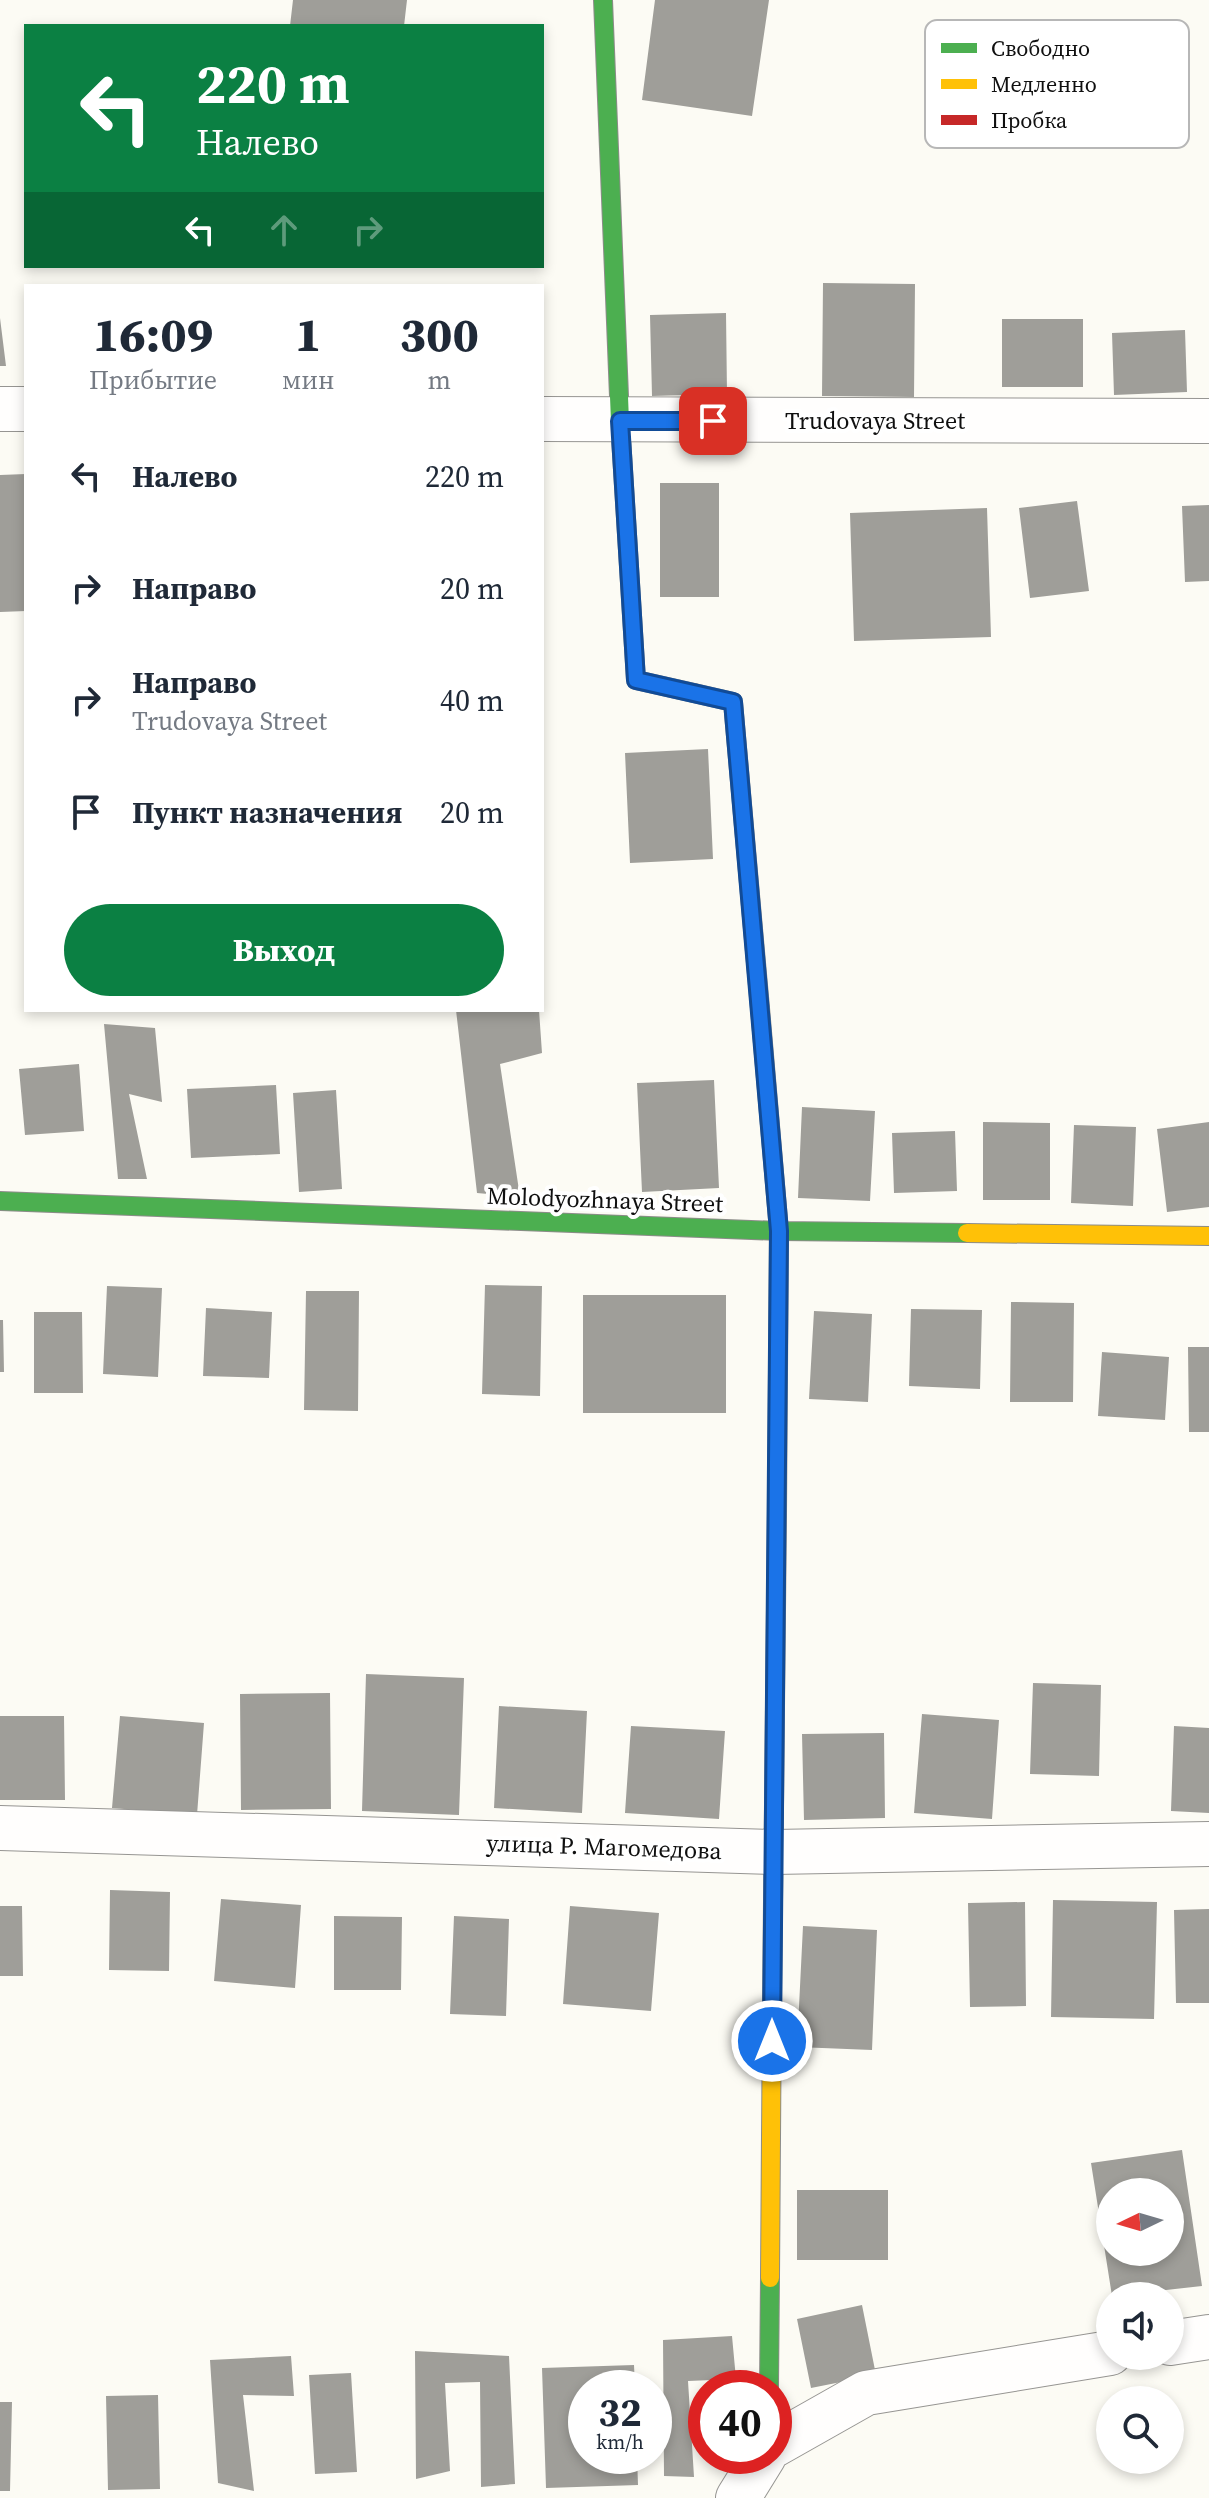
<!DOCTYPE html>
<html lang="ru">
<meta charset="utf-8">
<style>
:root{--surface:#fff;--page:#f2f2f3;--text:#1f2937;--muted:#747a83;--accent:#0b8043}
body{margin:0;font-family:"Source Serif 4",serif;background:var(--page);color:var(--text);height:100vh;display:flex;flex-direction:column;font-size:30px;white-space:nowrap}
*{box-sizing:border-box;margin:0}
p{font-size:26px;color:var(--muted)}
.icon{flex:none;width:44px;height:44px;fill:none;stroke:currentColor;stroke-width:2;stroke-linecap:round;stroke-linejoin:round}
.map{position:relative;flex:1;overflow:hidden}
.details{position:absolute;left:24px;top:284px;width:520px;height:728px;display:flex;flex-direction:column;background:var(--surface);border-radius:0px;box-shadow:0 4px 12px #0003}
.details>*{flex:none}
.banner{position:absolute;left:24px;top:24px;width:520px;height:244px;border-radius:0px;box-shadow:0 4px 12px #0003;background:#0b8043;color:#fff;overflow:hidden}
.needle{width:52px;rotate:265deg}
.tools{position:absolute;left:1096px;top:2178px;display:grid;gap:16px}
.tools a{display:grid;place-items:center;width:88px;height:88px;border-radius:50%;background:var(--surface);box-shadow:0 4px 12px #0003;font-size:40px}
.speed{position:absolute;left:568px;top:2370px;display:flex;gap:16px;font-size:40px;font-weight:700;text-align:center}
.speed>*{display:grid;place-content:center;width:104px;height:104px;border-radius:50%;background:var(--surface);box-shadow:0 4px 12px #0003;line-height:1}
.speed small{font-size:20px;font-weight:400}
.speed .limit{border:12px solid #d22;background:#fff;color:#111}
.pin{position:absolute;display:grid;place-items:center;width:68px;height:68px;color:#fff;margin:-34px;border-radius:16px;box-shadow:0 4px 12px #0006}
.me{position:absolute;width:88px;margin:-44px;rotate:0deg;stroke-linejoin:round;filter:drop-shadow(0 0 6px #0008)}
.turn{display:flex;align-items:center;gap:28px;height:168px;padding:0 40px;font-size:36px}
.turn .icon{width:104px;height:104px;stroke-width:2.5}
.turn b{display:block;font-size:56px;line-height:68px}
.lanes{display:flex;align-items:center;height:76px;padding:0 40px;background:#0003;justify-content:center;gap:40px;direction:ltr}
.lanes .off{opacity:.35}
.eta{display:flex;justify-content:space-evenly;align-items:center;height:136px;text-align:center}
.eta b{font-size:48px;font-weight:800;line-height:56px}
.primary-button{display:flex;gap:16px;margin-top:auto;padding:16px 40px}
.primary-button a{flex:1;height:92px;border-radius:48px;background:var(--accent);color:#fff;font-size:32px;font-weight:800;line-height:92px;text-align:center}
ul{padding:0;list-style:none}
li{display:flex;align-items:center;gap:24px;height:112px;padding:0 40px}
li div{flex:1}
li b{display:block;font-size:30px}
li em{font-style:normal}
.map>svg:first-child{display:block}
</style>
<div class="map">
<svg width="1209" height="2498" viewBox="0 0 1209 2498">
<rect width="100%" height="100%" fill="#fcfbf4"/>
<path fill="#9f9e99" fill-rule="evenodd" d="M293,0h114l-3,26h-114z
M655,0h114l-17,116 -110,-16z
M823,283l92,1 -1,113 -92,-1z
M726,313l1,81 -75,2 -2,-81z
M0,318l6,48h-6z
M1002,319h81v68h-81z
M1185,330l2,62 -73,3 -2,-62z
M26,474v137l-26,1v-137z
M660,483h59v114h-59z
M1077,501l12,90 -59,7 -11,-90z
M1209,505v76l-24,1 -3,-76z
M987,508l4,129 -137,4 -4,-128z
M708,749l5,110 -83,4 -5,-110z
M456,1010h83l3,43 -42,11 20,133 -43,-4z
M104,1024l51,4 7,74 -33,-8 18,85h-29z
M79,1064l5,67 -59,4 -6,-66z
M714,1080l5,108 -77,4 -5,-109z
M276,1085l4,69 -89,4 -4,-69z
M336,1090l6,99 -43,3 -6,-99z
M802,1107l73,4 -5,90 -72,-3z
M983,1122l67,1v77h-67z
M1209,1122v85l-42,5 -10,-83z
M1074,1125l62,2 -3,79 -62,-3z
M955,1131l2,60 -63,2 -2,-60z
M485,1285l57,1 -2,110 -58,-2z
M107,1286l55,2 -4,89 -55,-3z
M306,1291h53l-1,120 -54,-1z
M583,1295h143v118h-143z
M1011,1302l63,1 -1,99h-63z
M206,1308l66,4 -3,66 -66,-2z
M911,1309l71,1 -2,79 -71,-3z
M814,1311l58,3 -4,88 -59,-3z
M34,1312h48l1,81h-49z
M0,1320h3l1,52h-4z
M1188,1347h21v85h-20z
M1102,1352l67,5 -4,63 -67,-4z
M366,1674l98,4 -5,137 -97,-4z
M1033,1683l68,2 -2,91 -69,-2z
M330,1693l1,116 -90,1 -1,-116z
M499,1706l88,5 -5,102 -88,-5z
M922,1714l77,6 -7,99 -78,-6z
M0,1716h64l1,84h-65z
M120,1716l84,7 -7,92 -85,-7z
M631,1726l94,5 -6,88 -94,-6z
M1174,1726l35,2v85l-38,-2z
M884,1733l1,85 -81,2 -2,-86z
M110,1890l60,2 -1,79 -60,-1z
M221,1899l80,6 -6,83 -81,-7z
M1053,1900l104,2 -3,117 -103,-2z
M1025,1902l1,104 -56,1 -2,-104z
M0,1906h22l1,70h-23z
M570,1906l89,7 -8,98 -88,-7z
M1209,1909v94h-33l-2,-93z
M334,1916l68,1 -1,73h-67z
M454,1916l55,3 -3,97 -56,-2z
M803,1926l74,4 -5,120 -75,-3z
M1182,2150l20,136 -90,10 -21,-133zM1110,2192h60v60h-60z
M797,2190h91v70h-91z
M862,2305l14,70 -65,13 -14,-69z
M732,2336l4,43 -48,2 6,96 -30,-1 -1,-136z
M415,2351l94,5 6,128 -34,3 -1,-105 -35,1 5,88 -34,8z
M291,2356l3,40 -51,-1 11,96 -36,-8 -8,-123z
M634,2365l1,23h-49v68h51l1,29 -92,3 -4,-120z
M351,2373l6,99 -42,2 -6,-99z
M158,2395l2,94 -52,1 -2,-94z
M0,2402h12l-2,89h-10z"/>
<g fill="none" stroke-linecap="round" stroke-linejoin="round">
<g stroke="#969592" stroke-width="46">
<path id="street" d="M0,409h26
M542,419l667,2
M0,1828l774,24 435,-8
M1170,2343l39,-6
M774,2445l92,-52 244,-40
M738,2498l26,-42"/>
</g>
<g stroke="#8c8c89" stroke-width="20">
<path id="fast" d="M603,0l17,421 16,259 58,13
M0,1201l779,30 188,2
M772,1998l5,-484
M769,2388l1,-110"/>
</g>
<g stroke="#8c8c89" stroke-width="20">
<path id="slow" d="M760,1008l19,223 -2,283
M967,1233l242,3
M770,2278l2,-280"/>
</g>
<g stroke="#8c8c89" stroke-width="20">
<path id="jam" d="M694,693l39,9 27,306"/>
</g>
<use href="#street" stroke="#fffefd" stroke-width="44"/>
<use href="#fast" stroke="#4caf50" stroke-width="18"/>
<use href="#slow" stroke="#ffc107" stroke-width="18"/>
<use href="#jam" stroke="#c62828" stroke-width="18"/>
</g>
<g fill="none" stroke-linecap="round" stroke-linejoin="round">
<g stroke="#114b97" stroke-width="20">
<path id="route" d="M713,421h-93l16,259 97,22 46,529 -7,810"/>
</g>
<use href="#route" stroke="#1a73e8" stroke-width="14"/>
</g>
<g text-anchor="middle" stroke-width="8" stroke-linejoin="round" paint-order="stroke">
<g font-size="24" fill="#0f0f0f" stroke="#fff">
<text x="875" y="429">Trudovaya Street</text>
<text transform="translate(605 1200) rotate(2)" y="8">Molodyozhnaya Street</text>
<text transform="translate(604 1847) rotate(2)" y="8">улица Р. Магомедова</text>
</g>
</g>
<rect x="925" y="20" width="264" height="128" rx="12" fill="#fff" stroke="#b7b7b7" stroke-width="2"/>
<rect x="941" y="43" width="36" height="10" fill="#4caf50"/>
<rect x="941" y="79" width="36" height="10" fill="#ffc107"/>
<rect x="941" y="115" width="36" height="10" fill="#c62828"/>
<g font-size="22" fill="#0f0f0f">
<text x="991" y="56">Свободно</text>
<text x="991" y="92">Медленно</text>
<text x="991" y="128">Пробка</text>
</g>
</svg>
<div class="tools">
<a><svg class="needle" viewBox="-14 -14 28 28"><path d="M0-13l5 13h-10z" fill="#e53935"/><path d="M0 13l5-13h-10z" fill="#747a83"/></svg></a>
<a><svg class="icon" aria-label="sound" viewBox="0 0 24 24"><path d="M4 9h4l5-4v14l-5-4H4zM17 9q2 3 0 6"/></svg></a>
<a><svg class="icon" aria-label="search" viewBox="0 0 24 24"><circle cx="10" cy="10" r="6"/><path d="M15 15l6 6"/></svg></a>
</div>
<div class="speed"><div>32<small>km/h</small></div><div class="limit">40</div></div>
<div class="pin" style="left:713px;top:421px;background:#d93025"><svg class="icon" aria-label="arrive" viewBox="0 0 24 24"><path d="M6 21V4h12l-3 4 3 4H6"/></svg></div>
<svg class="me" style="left:772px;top:2041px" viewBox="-20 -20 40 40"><circle r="17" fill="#1a73e8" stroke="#fff" stroke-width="3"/><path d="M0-11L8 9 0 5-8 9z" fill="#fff"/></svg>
<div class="banner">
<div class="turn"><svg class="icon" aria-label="left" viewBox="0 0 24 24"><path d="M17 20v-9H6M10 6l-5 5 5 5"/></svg><div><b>220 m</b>Налево</div></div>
<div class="lanes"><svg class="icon" aria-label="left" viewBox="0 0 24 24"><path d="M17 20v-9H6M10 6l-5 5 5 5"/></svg><svg class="icon off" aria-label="ahead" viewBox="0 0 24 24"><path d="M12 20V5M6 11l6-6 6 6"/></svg><svg class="icon off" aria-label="right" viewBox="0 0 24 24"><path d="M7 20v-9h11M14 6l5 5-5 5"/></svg></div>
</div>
<section class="details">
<div class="eta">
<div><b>16:09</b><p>Прибытие</p></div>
<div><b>1</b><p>мин</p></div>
<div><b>300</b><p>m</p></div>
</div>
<ul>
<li><svg class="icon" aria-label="left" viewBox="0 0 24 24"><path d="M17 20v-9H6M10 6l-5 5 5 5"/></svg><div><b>Налево</b></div><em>220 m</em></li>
<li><svg class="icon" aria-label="right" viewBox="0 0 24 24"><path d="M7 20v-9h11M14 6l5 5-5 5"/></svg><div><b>Направо</b></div><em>20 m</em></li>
<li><svg class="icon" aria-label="right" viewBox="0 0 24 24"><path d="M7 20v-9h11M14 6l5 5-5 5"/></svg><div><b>Направо</b><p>Trudovaya Street</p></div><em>40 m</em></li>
<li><svg class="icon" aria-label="arrive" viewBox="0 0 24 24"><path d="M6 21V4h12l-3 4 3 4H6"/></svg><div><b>Пункт назначения</b></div><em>20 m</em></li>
</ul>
<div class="primary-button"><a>Выход</a></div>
</section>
</div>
